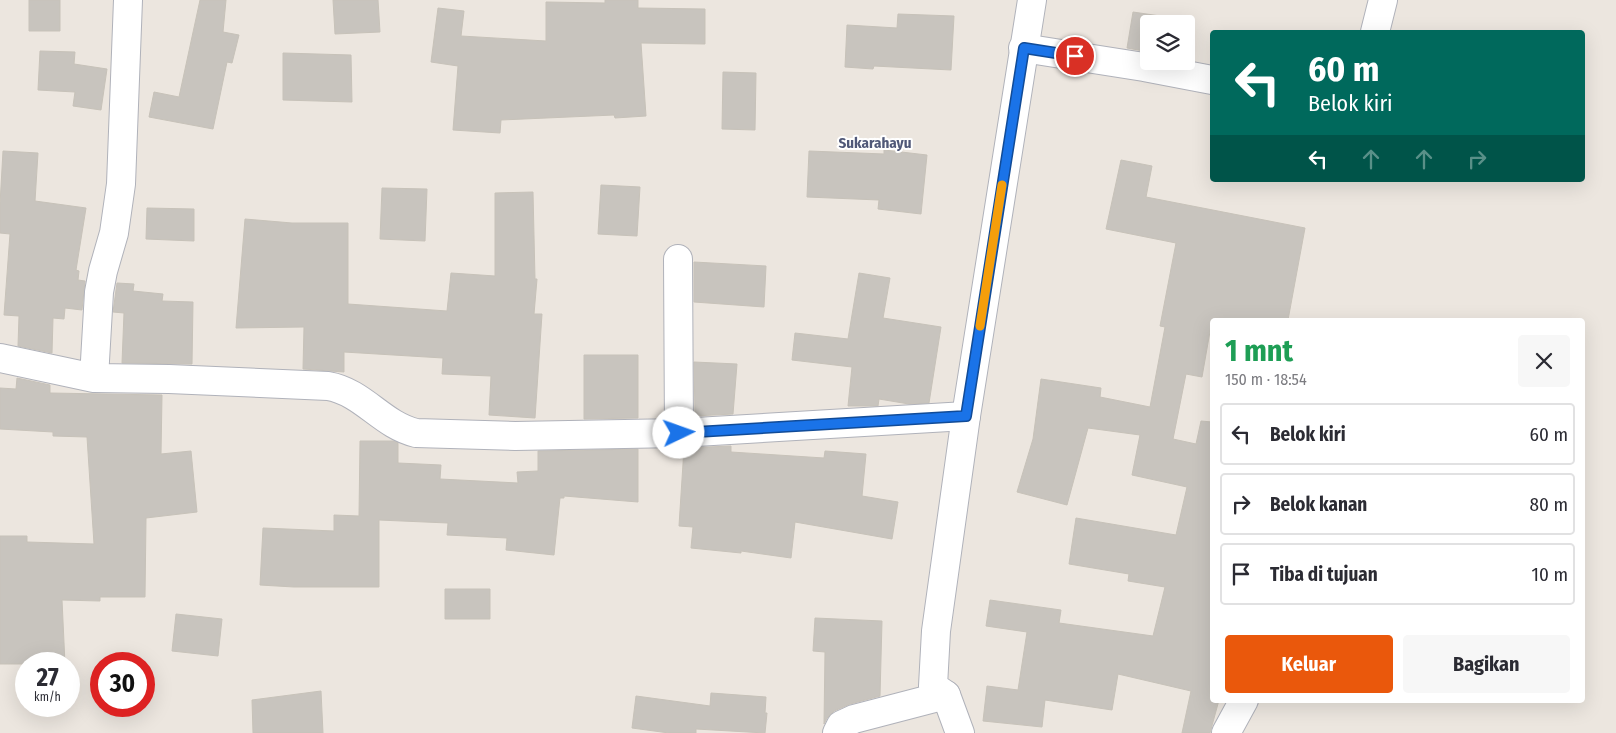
<!DOCTYPE html>
<html lang="id">
<meta charset="utf-8">
<style>
:root{--surface:#fff;--page:#f7f7f7;--text:#2b2b33;--muted:#7c7c81;--line:#e1e1e2;--accent:#ea580c}
body{margin:0;font-family:"Fira Sans Condensed",sans-serif;background:var(--page);color:var(--text);height:100vh;display:flex;flex-direction:column;font-size:19px;white-space:nowrap}
*{box-sizing:border-box;margin:0}
p{font-size:16px;color:var(--muted)}
.icon{flex:none;width:28px;height:28px;fill:none;stroke:currentColor;stroke-width:2;stroke-linecap:round;stroke-linejoin:round}
.map{position:relative;flex:1;overflow:hidden}
.panel{position:absolute;left:1210px;top:318px;width:375px;height:385px;display:flex;flex-direction:column;background:var(--surface);border-radius:5px;box-shadow:0 5px 20px #0002}
.panel>*{flex:none}
.banner{position:absolute;left:1210px;top:30px;width:375px;height:152px;border-radius:5px;box-shadow:0 5px 20px #0002;background:#00695c;color:#fff;overflow:hidden}
.fabs{position:absolute;left:1140px;top:15px;display:grid;gap:10px}
.fabs a{display:grid;place-items:center;width:55px;height:55px;border-radius:5px;background:var(--surface);box-shadow:0 5px 20px #0002;font-size:25px}
.speed{position:absolute;left:15px;top:652px;display:flex;gap:10px;font-size:25px;font-weight:700;text-align:center}
.speed>*{display:grid;place-content:center;width:65px;height:65px;border-radius:50%;background:var(--surface);box-shadow:0 5px 20px #0002;line-height:1}
.speed small{font-size:12px;font-weight:400}
.speed .limit{border:8px solid #d22;background:#fff;color:#111}
.pin{position:absolute;display:grid;place-items:center;width:42px;height:42px;color:#fff;margin:-21px;border:2px solid #fff;border-radius:50%;box-shadow:0 1px 5px #0007}
.me{position:absolute;width:55px;margin:-28px;rotate:87deg;stroke-linejoin:round;filter:drop-shadow(0 0 4px #0008)}
.turn{display:flex;align-items:center;gap:18px;height:105px;padding:0 15px;font-size:22px}
.turn .icon{width:65px;height:65px;stroke-width:2.5}
.turn b{display:block;font-size:35px;line-height:42px}
.lanes{display:flex;align-items:center;height:48px;padding:0 15px;background:#0003;justify-content:center;gap:25px;direction:ltr}
.lanes .off{opacity:.35}
.round{display:grid;place-items:center;flex:none;width:52px;height:52px;border-radius:5px;background:var(--page)}
.overview{display:flex;align-items:center;justify-content:space-between;height:85px;padding:0 15px}
h1{font-size:30px;font-weight:700;line-height:38px;color:#1e9e55}
.button{display:flex;gap:10px;margin-top:auto;padding:10px 15px}
.button a{flex:1;height:58px;border-radius:5px;background:var(--accent);color:#fff;font-size:20px;font-weight:700;line-height:58px;text-align:center}
.button a+a{background:var(--page);color:var(--text)}
ul{padding:0;list-style:none}
li{display:flex;align-items:center;gap:15px;height:62px;margin:0 10px 8px;padding:0 5px;border:2px solid var(--line);border-radius:5px}
li div{flex:1}
li b{display:block;font-size:19px}
li em{font-style:normal}
.map>svg:first-child{display:block}
</style>
<div class="map">
<svg width="1616" height="733" viewBox="0 0 1616 733">
<rect width="100%" height="100%" fill="#ece6df"/>
<path fill="#c8c4be" stroke="#c7c2b9" d="M29,0h31v31h-31z
M200,0h26l-3,32 16,3 -7,28 -5,-1 -14,67 -64,-12 5,-25 25,5z
M333,0h45l2,32 -45,2z
M605,0h33v8l67,1v35l-64,-1 5,73 -31,2 -1,-3 -113,5 -1,13 -47,-3 5,-64 -27,-4 7,-54 26,3 -3,25 85,5v-39l59,1z
M1133,12l61,9 -6,39 -2,-1v-35h-37v28l-22,-4z
M898,14l56,2 -3,54 -77,-4 -1,3 -28,-2 2,-42 50,3z
M40,51l35,1 -1,12 33,5 -6,41 -28,-4 2,-14 -37,-2z
M283,53l68,2 1,47 -69,-2z
M723,72l33,1 -1,57 -33,-1z
M884,150l43,5 -6,59 -43,-5 1,-9 -72,-3 2,-46 75,3z
M3,151l35,2 -3,48 51,7 -10,62 3,1 -1,9 7,1 -3,29 -17,-2 -1,11 -11,-1 -1,35 -34,-7 1,-30 -15,-1 6,-81 -10,-1v-29z
M1121,160l31,6 -6,31 159,31 -17,92h-76l-10,57 -16,-3 -13,65 23,5 5,-23 11,1v278h7l-9,33h-28l9,-42 -73,-17 -6,36 -67,-10 -3,27 -59,-6 4,-35 31,4 9,-58 -41,-6 4,-26 71,10 -2,13 94,13 12,-49 -37,-6 1,-7 -60,-10 7,-46 100,17 11,-48 -55,-12 8,-40 -52,-7 -21,77 -50,-13 16,-53 8,-60 60,9 -1,9 50,10 15,-80 -5,-1 16,-83 -70,-14z
M601,185l39,2 -3,49 -39,-2z
M382,188l45,1 -2,52 -45,-2z
M533,192l2,87h2l-3,35h8l-7,104 -46,-3 2,-39 -49,-2 1,-16 -99,-6v20l-41,-3 1,-42 -68,1 9,-109 47,4h56v81l99,7 4,-38 44,3v-83z
M147,208l47,1v32l-48,-2z
M694,262l72,4 -2,41 -70,-5z
M859,273l31,5 -7,40 58,9 -12,76 -20,1 -30,-5 -1,7h-30l4,-39 -60,-7 3,-27 53,6z
M117,283l17,1 -1,7 30,3 -1,7 31,1 -1,62 -70,-1 2,-50 -11,-1z
M584,355h54v63l-54,1z
M694,362l43,2 -4,50 -38,2z
M17,378l33,7v8l112,2 -1,59 30,-3 6,61 -51,6 -1,79h-45v4l-38,-1 3,64h-65v-128h27v6l67,2 -7,-107 -34,-1v-4l-53,-3v-41l16,1z
M360,441h34l4,2v20l43,2 -1,14 78,4 -1,-11 21,-1v-20l100,-2v53l-74,-6v2h-4l-6,57 -48,-5 1,-12 -60,-3 1,-12 -69,-3v67h-85l-34,-2 3,-57 71,3v-16l25,1z
M731,446v6l93,6 1,-7 41,3 -4,42 36,6 -6,37 -97,-17 -4,36 -50,-7v2l-50,-5 2,-21 -14,-1 5,-78z
M445,589h45v30h-45z
M176,614l46,5 -4,37 -46,-5z
M815,618l67,3 -2,75 -30,8 -16,7 -7,7 -3,6 1,-72 -12,-1z
M321,691l2,42h-70l-1,-33z
M711,693l55,4 -1,16h2l-2,20 -69,-4v4h-27l-37,-5 4,-32 74,10z"/>
<g fill="none" stroke-linecap="round" stroke-linejoin="round">
<g stroke="#b0b2ba" stroke-width="30">
<path id="minor" d="M128,0l-7,184 -7,49 -11,38 -4,21 -5,86 75,1 159,7c35,6 54,39 88,47l99,3 164,-3 287,-17
M1375,32l8,-32
M1023,48l121,19 68,13
M678,259l1,174
M0,358l94,20
M837,733l4,-8 13,-6 92,-24
M1226,733l18,-33"/>
</g>
<g stroke="#b0b2ba" stroke-width="30">
<path id="tertiary" d="M960,733l-14,-38 -13,-9 3,-55 30,-215 66,-416"/>
</g>
<use href="#minor" stroke="#fff" stroke-width="28"/>
<use href="#tertiary" stroke="#fff" stroke-width="28"/>
</g>
<g fill="none" stroke-linecap="round" stroke-linejoin="round">
<g stroke="#114b97" stroke-width="12">
<path id="route" d="M679,433l287,-17 58,-368 51,8"/>
</g>
<use href="#route" stroke="#1a73e8" stroke-width="9"/>
<path stroke="#f59e0b" stroke-width="9" d="M980,326l22,-141"/>
</g>
<g text-anchor="middle" stroke-width="4" stroke-linejoin="round" paint-order="stroke">
<g font-size="15" font-weight="bold" fill="#505878" stroke="#fff">
<text x="875" y="148">Sukarahayu</text>
</g>
</g>
</svg>
<div class="fabs">
<a><svg class="icon" aria-label="layers" viewBox="0 0 24 24"><path d="M12 4l9 5-9 5-9-5zM3 14l9 5 9-5"/></svg></a>
</div>
<div class="speed"><div>27<small>km/h</small></div><div class="limit">30</div></div>
<div class="pin" style="left:1075px;top:56px;background:#d93025"><svg class="icon" aria-label="arrive" viewBox="0 0 24 24"><path d="M6 21V4h12l-3 4 3 4H6"/></svg></div>
<svg class="me" style="left:679px;top:433px" viewBox="-20 -20 40 40"><circle r="19" fill="#fff"/><path d="M0-13L10 11 0 6-10 11z" fill="#1a73e8"/></svg>
<div class="banner">
<div class="turn"><svg class="icon" aria-label="left" viewBox="0 0 24 24"><path d="M17 20v-9H6M10 6l-5 5 5 5"/></svg><div><b>60 m</b>Belok kiri</div></div>
<div class="lanes"><svg class="icon" aria-label="left" viewBox="0 0 24 24"><path d="M17 20v-9H6M10 6l-5 5 5 5"/></svg><svg class="icon off" aria-label="ahead" viewBox="0 0 24 24"><path d="M12 20V5M6 11l6-6 6 6"/></svg><svg class="icon off" aria-label="ahead" viewBox="0 0 24 24"><path d="M12 20V5M6 11l6-6 6 6"/></svg><svg class="icon off" aria-label="right" viewBox="0 0 24 24"><path d="M7 20v-9h11M14 6l5 5-5 5"/></svg></div>
</div>
<section class="panel">
<div class="overview"><div><h1>1 mnt</h1><p>150 m · 18:54</p></div><a class="round"><svg class="icon" aria-label="close" viewBox="0 0 24 24"><path d="M6 6l12 12M18 6L6 18"/></svg></a></div>
<ul>
<li><svg class="icon" aria-label="left" viewBox="0 0 24 24"><path d="M17 20v-9H6M10 6l-5 5 5 5"/></svg><div><b>Belok kiri</b></div><em>60 m</em></li>
<li><svg class="icon" aria-label="right" viewBox="0 0 24 24"><path d="M7 20v-9h11M14 6l5 5-5 5"/></svg><div><b>Belok kanan</b></div><em>80 m</em></li>
<li><svg class="icon" aria-label="arrive" viewBox="0 0 24 24"><path d="M6 21V4h12l-3 4 3 4H6"/></svg><div><b>Tiba di tujuan</b></div><em>10 m</em></li>
</ul>
<div class="button"><a>Keluar</a><a>Bagikan</a></div>
</section>
</div>
